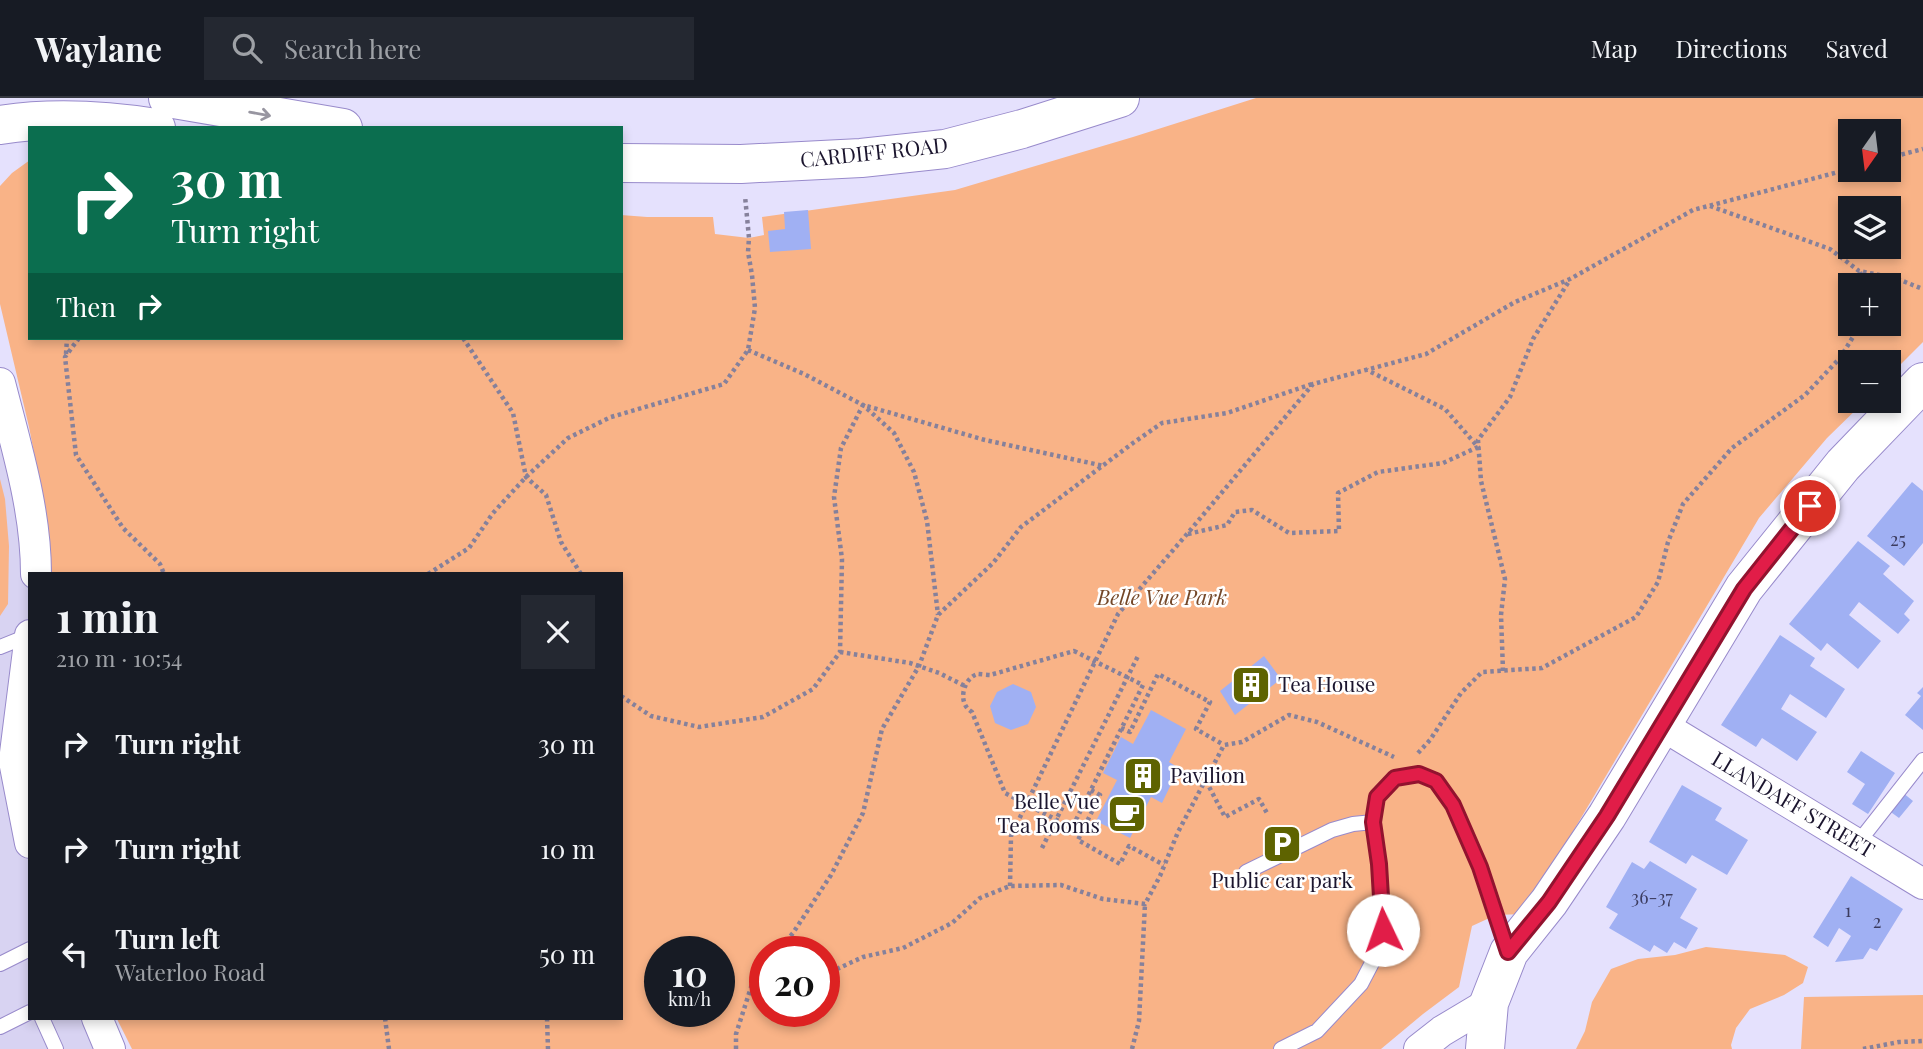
<!DOCTYPE html>
<meta charset="utf-8">
<style>
:root{--surface:#171b24;--page:#242831;--text:#f1f3f6;--muted:#9ea1a6;--line:#363941}
body{margin:0;font-family:"Playfair Display",serif;background:var(--page);color:var(--text);height:100vh;display:flex;flex-direction:column;font-size:26px;white-space:nowrap}
*{box-sizing:border-box;margin:0}
p{font-size:23px;color:var(--muted)}
.icon{flex:none;width:38px;height:38px;fill:none;stroke:currentColor;stroke-width:2;stroke-linecap:round;stroke-linejoin:round}
.map{position:relative;flex:1;overflow:hidden}
.sheet{position:absolute;left:28px;top:474px;width:595px;height:448px;display:flex;flex-direction:column;background:var(--surface);border-radius:0px;box-shadow:0 4px 10px #0003}
.sheet>*{flex:none}
.banner{position:absolute;left:28px;top:28px;width:595px;height:214px;border-radius:0px;box-shadow:0 4px 10px #0003;background:#0b6e4f;color:#fff;overflow:hidden}
.needle{width:46px;rotate:194deg}
.controls{position:absolute;left:1838px;top:21px;display:grid;gap:14px}
.controls a{display:grid;place-items:center;width:63px;height:63px;border-radius:0px;background:var(--surface);box-shadow:0 4px 10px #0003;font-size:35px}
.speed{position:absolute;left:644px;top:838px;display:flex;gap:14px;font-size:35px;font-weight:700;text-align:center}
.speed>*{display:grid;place-content:center;width:91px;height:91px;border-radius:50%;background:var(--surface);box-shadow:0 4px 10px #0003;line-height:1}
.speed small{font-size:18px;font-weight:400}
.speed .limit{border:10px solid #d22;background:#fff;color:#111}
.pin{position:absolute;display:grid;place-items:center;width:60px;height:60px;color:#fff;margin:-30px;border:4px solid #fff;border-radius:50%;box-shadow:0 2px 7px #0007}
.me{position:absolute;width:77px;margin:-38px;rotate:357deg;stroke-linejoin:round;filter:drop-shadow(0 0 5px #0008)}
.turn{display:flex;align-items:center;gap:24px;height:147px;padding:0 28px;font-size:32px}
.turn .icon{width:91px;height:91px;stroke-width:2.5}
.turn b{display:block;font-size:49px;line-height:60px}
.then{display:flex;align-items:center;height:66px;padding:0 28px;background:#0003;gap:14px;font-size:26px}
.round{display:grid;place-items:center;flex:none;width:74px;height:74px;border-radius:0px;background:var(--page)}
.summary{display:flex;align-items:center;justify-content:space-between;height:119px;padding:0 28px}
h1{font-size:42px;font-weight:700;line-height:52px}
ul{padding:0;list-style:none}
li{display:flex;align-items:center;gap:21px;height:105px;padding:0 28px}
li div{flex:1}
li b{display:block;font-size:26px}
li em{font-style:normal}
header{display:flex;align-items:center;gap:42px;box-sizing:border-box;height:98px;padding:0 35px;background:var(--surface);border-bottom:2px solid var(--line)}
header strong{font-size:33px}
nav{display:flex;gap:38px;margin-inline-start:auto;font-size:24px}
.search{width:490px;height:63px;background:var(--page);display:flex;align-items:center;gap:18px;box-sizing:border-box;padding:0 24px;border-radius:0px;color:var(--muted);font-size:26px}
.map>svg:first-child{display:block}
</style>
<header>
<strong>Waylane</strong>
<div class="search"><svg class="icon" aria-label="search" viewBox="0 0 24 24"><circle cx="10" cy="10" r="6"/><path d="M15 15l6 6"/></svg>Search here</div>
<nav><a>Map</a><a>Directions</a><a>Saved</a></nav>
</header>
<div class="map">
<svg width="1923" height="951" viewBox="0 0 1923 951">
<rect width="100%" height="100%" fill="#e5e1fd"/>
<path fill="#d8d3f2" d="M0,285l30,191v444l68,1 13,30h-111z"/>
<path fill="#f9b387" fill-rule="evenodd" d="M1256,0h667v244l-35,35v-15h-38v39h15l-38,37 -68,80 -235,396 -28,1 -24,11 -13,61 -36,27 -42,35h-1249l-15,-30 504,-1v-444h-574v-55l-18,-92 -29,-123v-118l12,-13 18,-13v178h591v-123l26,2h66l2,17 34,4 15,-3 -2,-18 193,-27 178,-53zM1850,33h38v39h-38zM1850,110h38v39h-38zM1850,187h38v39h-38zM660,854h59v60h-59zM765,854h59v60h-59z
M0,381l5,20 4,47 -1,58 -8,12z
M1706,849l79,8 23,12 -5,16 -19,12 -34,14 -14,19 -5,17 1,4h-156l9,-18 7,-29 19,-33 27,-10 37,-4z
M1923,897v54h-122l3,-52z"/>
<path fill="#a0b0f3" d="M808,112l3,39 -41,3 -2,-21 17,-2 -1,-17z
M1912,384l11,9v52l-19,23 -37,-30z
M1858,443l32,25 -7,8 31,27 -10,13 6,6 -12,14 -39,-32 -10,13 32,26 -23,28 -31,-26 -6,8 -32,-27z
M1780,537l35,23 -5,8 35,23 -19,29 -36,-24 -9,15 36,23 -20,29 -35,-23 -6,9 -35,-22z
M1264,558l17,23 -46,36 -15,-24z
M1013,586l18,8 5,15 -8,17 -17,6 -16,-7 -5,-17 7,-14z
M1923,589v43l-18,-15 16,-19 -4,-3z
M1151,612l35,19 -17,33 10,6 -17,35 -11,-6 -21,41 -34,-17 21,-41 -14,-7 18,-36 12,7z
M1861,653l34,22 -27,41 -16,-10 13,-20 -18,-12z
M1682,687l40,23 -7,12 33,20 -21,35 -35,-20 -6,9 -37,-22z
M1902,694l11,9 -14,17 -11,-8z
M1650,763l47,28 -17,29 18,10 -12,21 -12,-7 -7,11 -13,-8 -4,7 -41,-24 9,-14 -12,-7 26,-45 12,7z
M1851,778l52,33 -26,42 -7,-3 -7,11 -28,3 16,-26 -12,-8 -11,19 -15,-10z"/>
<g fill="none" stroke-linecap="round" stroke-linejoin="round">
<g stroke="#988acb" stroke-width="16">
<path id="service" d="M0,549l30,-12
M1857,746l66,-84
M1246,774l86,-42 21,-6 20,-2
M0,866l30,-15
M42,920l14,31
M0,929l30,-15
M1281,951l36,-18 44,-47 12,-23 9,-8 1,-23 -4,-66 -6,-42 4,-25 18,-19 24,-4 17,7 17,24 27,62 27,80"/>
</g>
<g stroke="#988acb" stroke-width="32">
<path id="minor" d="M0,285c16,63 36,126 36,191
M30,537l-16,126 16,82
M1663,628l260,158
M97,920l13,31
M1419,951l23,-18 47,-28"/>
</g>
<g stroke="#988acb" stroke-width="40">
<path id="secondary" d="M168,0l175,30
M0,27c51,-8 105,-5 156,3
M621,65l120,1 120,-6 84,-9 77,-20 98,-31
M1485,951l4,-46 20,-51 40,-50 58,-86 137,-228 99,-123 80,-83"/>
</g>
<path stroke="#86819b" stroke-width="4.5" stroke-dasharray="3.5 3.5" stroke-linecap="butt" d="M1888,60l35,-9
M1710,108l120,43 29,22 36,7 28,11
M1860,174l5,13
M79,240l-14,19 11,98 47,73 37,36 4,10
M463,240l50,75 13,64 20,18 15,47 20,32
M748,252l56,24 59,31 31,28 20,39 13,49 11,94
M66,256l1,-16
M1188,436l39,-9 8,-13 17,-2 37,23 50,-2 -1,-38 40,-21 65,-9 35,-16 -33,-38 -78,-39
M428,476l41,-26 24,-35 33,-36 42,-39 43,-21 113,-33 24,-34 7,-42 -3,-33 -4,-23 1,-14 -4,-42
M1074,553l69,34 -71,143 -67,-35 -33,-81c-16,-9 -8,-35 6,-38 1,0 11,1 12,1z
M840,554l70,11 29,10 26,13
M1503,573l-2,-56 4,-36 -24,-98 -3,-41 32,-43 23,-58 36,-58
M621,598l30,20 48,11 64,-10 50,-28 27,-37 2,-93 -8,-62 7,-49 22,-43 122,35 119,26
M1121,630l9,4 28,-58 52,28 -14,27 28,16
M1418,655l12,-13 31,-47 21,-21 60,-4 94,-51 22,-35 10,-40 15,-38 49,-56 73,-53 35,-37 21,-34
M1206,683l19,36 34,-18 8,14
M1091,692l9,5 -22,45 42,24 9,-18 35,19
M1042,750l96,-192
M1010,788l1,-50 107,-222 69,-80 126,-150 113,-30 89,-52 55,-23 123,-69 157,-41
M777,854l16,-19 38,-58 32,-62 19,-84 37,-63 19,-51 55,-52 28,-36 112,-84 29,-20 65,-10 85,-29
M824,877l39,-18 40,-9 49,-25 28,-25 30,-12 51,-1 42,14 42,5 15,-28 18,-44 46,-87 18,-3 47,-27 28,7 77,35
M753,883l12,3
M385,920l4,31
M547,920l1,31
M736,951v-15l17,-53 12,-15
M1132,951l7,-28 6,-117
M1863,951l36,-7 24,-1"/>
<use href="#service" stroke="#fff" stroke-width="14"/>
<use href="#minor" stroke="#fff" stroke-width="30"/>
<use href="#secondary" stroke="#fff" stroke-width="38"/>
</g>
<defs><path id="oneway-shaft" d="M-6 0H5M1.5-3L5.5 0L1.5 3" fill="none" stroke-width="1.6" stroke-linecap="round" stroke-linejoin="round" transform="scale(1.75)"/></defs>
<use stroke="#9896a1" href="#oneway-shaft" transform="translate(260 16) rotate(10)"/>
<g fill="none" stroke-linecap="round" stroke-linejoin="round">
<g stroke="#92132f" stroke-width="18">
<path id="route" d="M1383,832l-4,-66 -6,-42 4,-25 18,-19 24,-4 17,7 17,24 27,62 28,85 41,-50 58,-86 137,-227 66,-83"/>
</g>
<use href="#route" stroke="#e11d48" stroke-width="12"/>
</g>
<defs>
<g id="building-square" transform="scale(2.0125)"><rect x="-9" y="-9" width="18" height="18" rx="4" fill="#5e6300" stroke="#fff"/><path d="M-4-6H4V6H1V3H-1V6H-4ZM-2.5-4.3h1.7v1.8h-1.7ZM.8-4.3h1.7v1.8H.8ZM-2.5-1h1.7V.8h-1.7ZM.8-1h1.7V.8H.8Z" fill="#fff"/></g>
<g id="cafe-square" transform="scale(2.0125)"><rect x="-9" y="-9" width="18" height="18" rx="4" fill="#5e6300" stroke="#fff"/><path d="M-5.5-4.5H6V0H3Q3 3.5 0 3.5H-2.5Q-5.5 3.5-5.5 0ZM3-3.2v2h1.7v-2ZM-6 4.5H4V6H-6Z" fill="#fff"/></g>
<g id="parking-square" transform="scale(2.0125)"><rect x="-9" y="-9" width="18" height="18" rx="4" fill="#5e6300" stroke="#fff"/><path d="M-3.5-5.5H1a3.5 3.5 0 0 1 0 7H-1V5.5H-3.5ZM-1-3.4V-.6H.8a1.4 1.4 0 0 0 0-2.8Z" fill="#fff"/></g>
</defs>
<g fill-rule="evenodd">
<use href="#building-square" x="1251" y="587"/>
<use href="#building-square" x="1143" y="678"/>
<use href="#cafe-square" x="1127" y="716"/>
<use href="#parking-square" x="1282" y="746"/>
</g>
<g text-anchor="middle" stroke-width="5" stroke-linejoin="round" paint-order="stroke">
<g font-size="18" fill="#3c3c5f">
<text x="1898" y="448">25</text>
<text x="1652" y="806">36-37</text>
<text x="1848" y="819">1</text>
<text x="1877" y="830">2</text>
</g>
<g font-size="21" fill="#1b152e" stroke="#fff">
<text transform="translate(874 55) rotate(-6)" y="7">CARDIFF ROAD</text>
<text transform="translate(1793 707) rotate(31)" y="7">LLANDAFF STREET</text>
</g>
<g font-size="21" font-style="italic" fill="#744728" stroke="#fff">
<text x="1162" y="507">Belle Vue Park</text>
</g>
<g font-size="21" fill="#1b152e" stroke="#fff" text-anchor="start">
<text x="1278" y="594">Tea House</text>
<text x="1170" y="685">Pavilion</text>
<text x="1100" y="711" text-anchor="end">Belle Vue<tspan x="1100" dy="24">Tea Rooms</tspan></text>
<text x="1282" y="790" text-anchor="middle">Public car park</text>
</g>
</g>
</svg>
<div class="controls">
<a><svg class="needle" viewBox="-14 -14 28 28"><path d="M0-13l5 13h-10z" fill="#e53935"/><path d="M0 13l5-13h-10z" fill="#9ea1a6"/></svg></a>
<a><svg class="icon" aria-label="layers" viewBox="0 0 24 24"><path d="M12 4l9 5-9 5-9-5zM3 14l9 5 9-5"/></svg></a>
<a>+</a>
<a>−</a>
</div>
<div class="speed"><div>10<small>km/h</small></div><div class="limit">20</div></div>
<div class="pin" style="left:1810px;top:408px;background:#d93025"><svg class="icon" aria-label="arrive" viewBox="0 0 24 24"><path d="M6 21V4h12l-3 4 3 4H6"/></svg></div>
<svg class="me" style="left:1383px;top:832px" viewBox="-20 -20 40 40"><circle r="19" fill="#fff"/><path d="M0-13L10 11 0 6-10 11z" fill="#e11d48"/></svg>
<div class="banner">
<div class="turn"><svg class="icon" aria-label="right" viewBox="0 0 24 24"><path d="M7 20v-9h11M14 6l5 5-5 5"/></svg><div><b>30 m</b>Turn right</div></div>
<div class="then">Then<svg class="icon" aria-label="right" viewBox="0 0 24 24"><path d="M7 20v-9h11M14 6l5 5-5 5"/></svg></div>
</div>
<section class="sheet">
<div class="summary"><div><h1>1 min</h1><p>210 m · 10:54</p></div><a class="round"><svg class="icon" aria-label="close" viewBox="0 0 24 24"><path d="M6 6l12 12M18 6L6 18"/></svg></a></div>
<ul>
<li><svg class="icon" aria-label="right" viewBox="0 0 24 24"><path d="M7 20v-9h11M14 6l5 5-5 5"/></svg><div><b>Turn right</b></div><em>30 m</em></li>
<li><svg class="icon" aria-label="right" viewBox="0 0 24 24"><path d="M7 20v-9h11M14 6l5 5-5 5"/></svg><div><b>Turn right</b></div><em>10 m</em></li>
<li><svg class="icon" aria-label="left" viewBox="0 0 24 24"><path d="M17 20v-9H6M10 6l-5 5 5 5"/></svg><div><b>Turn left</b><p>Waterloo Road</p></div><em>50 m</em></li>
</ul>
</section>
</div>
